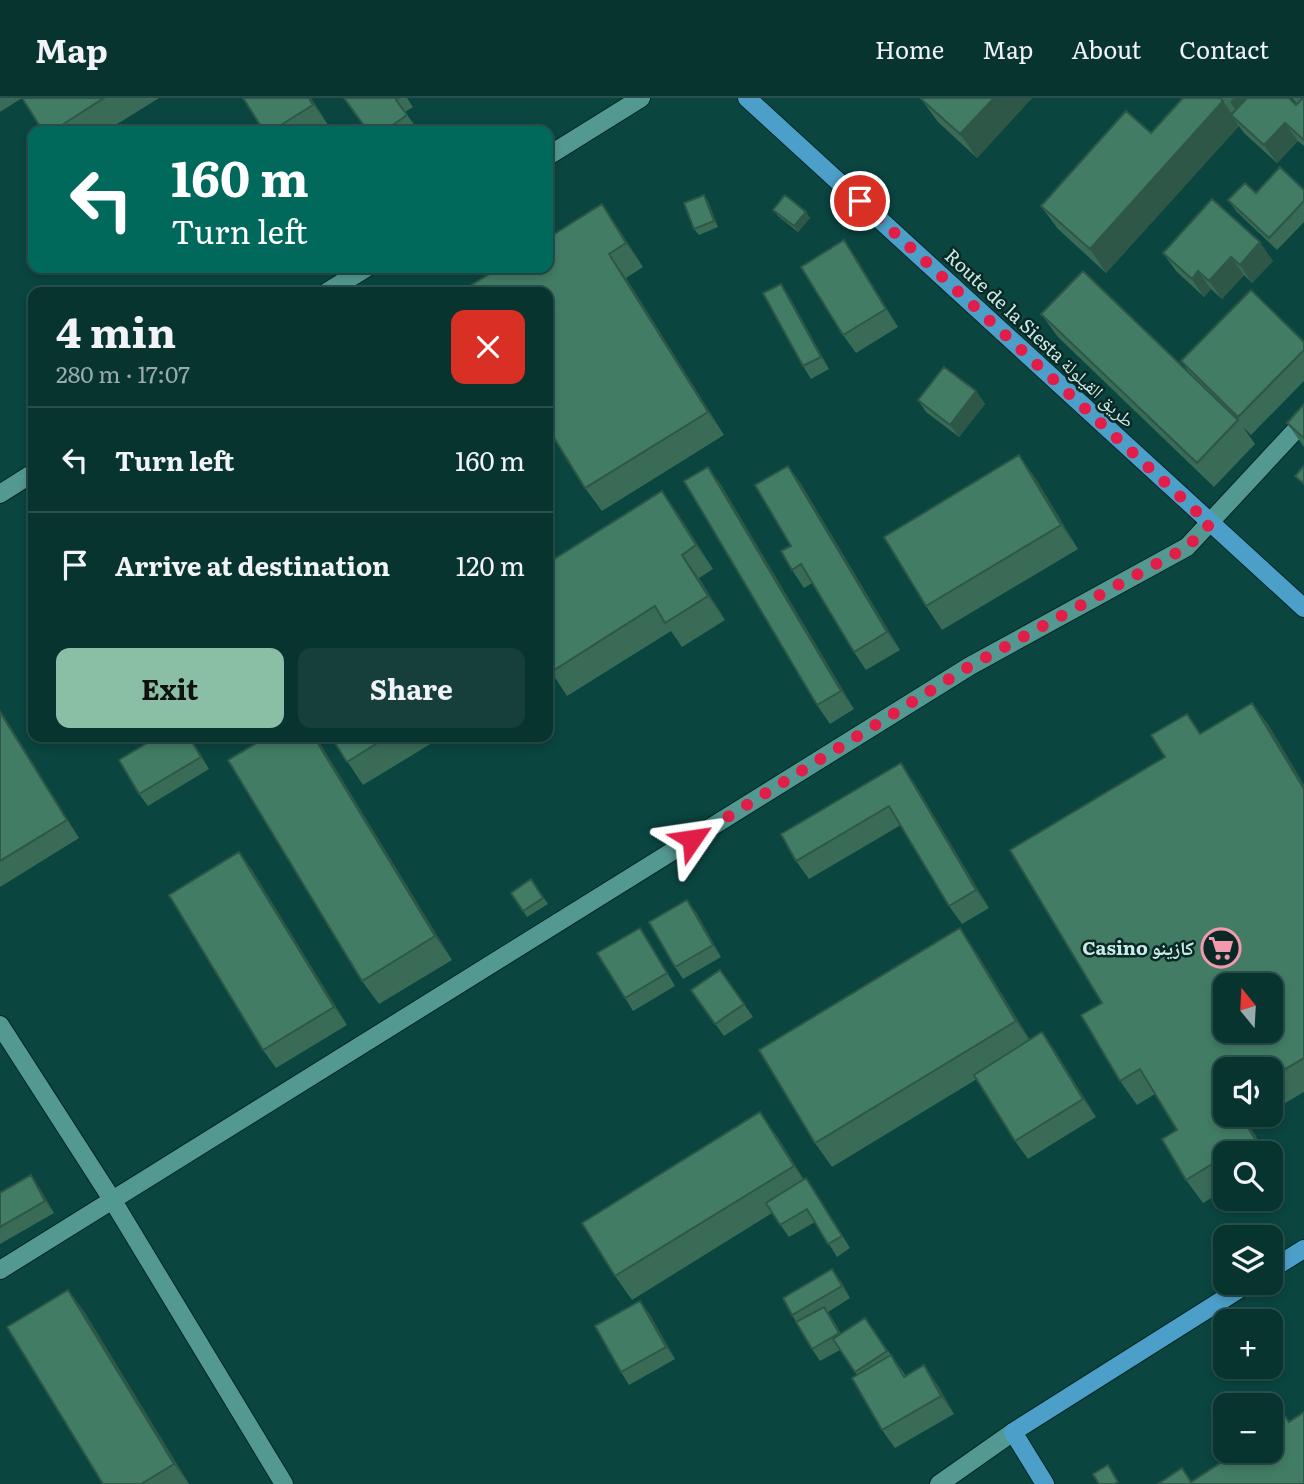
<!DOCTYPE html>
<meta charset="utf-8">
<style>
:root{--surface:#083430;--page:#163f3c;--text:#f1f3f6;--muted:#98aaab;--line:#294f4c;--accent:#8abfa5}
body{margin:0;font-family:Literata,"Noto Naskh Arabic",serif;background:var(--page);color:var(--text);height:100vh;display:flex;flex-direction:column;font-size:26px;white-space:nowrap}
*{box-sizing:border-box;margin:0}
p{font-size:23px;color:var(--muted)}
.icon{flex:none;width:38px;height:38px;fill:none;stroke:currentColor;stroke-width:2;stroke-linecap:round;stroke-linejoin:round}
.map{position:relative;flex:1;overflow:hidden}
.panel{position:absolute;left:28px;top:189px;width:525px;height:455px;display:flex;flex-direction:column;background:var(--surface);border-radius:14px;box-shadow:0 4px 10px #0003,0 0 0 2px var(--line)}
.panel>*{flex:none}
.guide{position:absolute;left:28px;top:28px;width:525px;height:147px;border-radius:14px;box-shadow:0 4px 10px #0003,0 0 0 2px var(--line);background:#00695c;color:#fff;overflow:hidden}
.needle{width:46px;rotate:342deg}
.buttons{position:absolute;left:1213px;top:875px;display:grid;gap:14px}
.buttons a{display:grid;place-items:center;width:70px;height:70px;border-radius:14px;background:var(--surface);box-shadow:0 4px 10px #0003,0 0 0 2px var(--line);font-size:35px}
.pin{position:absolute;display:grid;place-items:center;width:60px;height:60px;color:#fff;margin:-30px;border:4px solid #fff;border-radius:50%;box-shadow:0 2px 7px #0007}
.me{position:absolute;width:77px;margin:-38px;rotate:58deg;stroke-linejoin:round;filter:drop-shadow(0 0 5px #0008)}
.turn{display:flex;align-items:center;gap:24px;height:147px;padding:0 28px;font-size:32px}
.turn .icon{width:91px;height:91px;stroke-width:2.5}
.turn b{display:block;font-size:49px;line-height:60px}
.round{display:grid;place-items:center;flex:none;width:74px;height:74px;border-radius:14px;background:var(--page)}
.overview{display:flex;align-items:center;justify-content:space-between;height:119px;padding:0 28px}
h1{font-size:42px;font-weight:700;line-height:52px}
.action{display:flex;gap:14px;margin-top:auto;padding:14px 28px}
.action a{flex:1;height:80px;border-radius:14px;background:var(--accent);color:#111;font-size:28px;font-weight:700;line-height:80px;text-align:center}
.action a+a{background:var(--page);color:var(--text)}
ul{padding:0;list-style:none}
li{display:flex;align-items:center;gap:21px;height:105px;padding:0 28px;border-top:2px solid var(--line)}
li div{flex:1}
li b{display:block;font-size:26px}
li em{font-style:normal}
header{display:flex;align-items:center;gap:42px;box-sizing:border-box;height:98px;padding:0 35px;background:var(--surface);border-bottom:2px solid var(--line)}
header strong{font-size:33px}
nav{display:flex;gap:38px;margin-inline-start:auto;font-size:24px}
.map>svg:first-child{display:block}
</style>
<header>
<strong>Map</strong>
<nav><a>Home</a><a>Map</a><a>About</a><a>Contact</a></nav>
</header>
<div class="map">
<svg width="1304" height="1386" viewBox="0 0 1304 1386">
<rect width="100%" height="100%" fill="#0a4540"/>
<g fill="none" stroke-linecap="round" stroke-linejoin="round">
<g stroke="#012925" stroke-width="20">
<path id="minor" d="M548,58l93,-58
M327,194l39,-24
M0,396l33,-21
M0,927l113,176 171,283
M0,1172l970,-604 217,-119 117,-126
M939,1386l74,-52"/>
</g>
<g stroke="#012925" stroke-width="20">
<path id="major" d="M747,0l557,510
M1270,1172l34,-21
M1045,1386l-32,-52 236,-149"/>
</g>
<use href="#minor" stroke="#539991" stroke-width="18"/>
<use href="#major" stroke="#4c9fc8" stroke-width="18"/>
</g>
<path fill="#396b57" d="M0,0h159l-53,33h-63l-21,-33 -22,14z
M311,0l19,30 -4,3h-62z
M344,0h63l6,9 -8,5 11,15 -6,4h-42z
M1032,0l-55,60 -39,-36 -17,-23z
M1183,0h106l7,7 1,-1 -5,-6h12v48l-6,-5 -21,22 -33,-30 -5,-7 -133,147 -48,-44 -17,-23 110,-73z
M1304,92v32l-27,28 -40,-38 -9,-12 28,-7z
M708,103l10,26 -19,8 -5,-6z
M602,106l16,24 25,39 -17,11 98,157 -122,76 -17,-23z
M773,112l33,2 4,6 -12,14 -20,-16z
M1163,155l110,8 -21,22 -8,-8 -22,24 -11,-10 -7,8 -28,-26z
M856,160l42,69 -42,26 -13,-18z
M789,198l40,73 -18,10 -8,-13z
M1041,216l149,60 -9,-13 123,-19v39l-53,54 -8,-8 12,17 -41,43 -156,-150z
M976,293l9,13 -26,33 -33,-25 -8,-12z
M1304,306v43l-17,-24z
M788,368l13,18 99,166 -34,20 -12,-18 -42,-69 -8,5 -12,-18z
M708,369l13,18 133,224 -24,15 -13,-19z
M1036,381l42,70 -136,81 -16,-24z
M662,393l16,23 35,55 -14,9 26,42 -43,27 -11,-16 -104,65 -19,-29z
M548,427l6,12 -6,4z
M1252,605l17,23 35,59v307l-34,20v-43h-45v46h41l-17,10 17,28h-41v37l-22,13 -17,-23 -9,-50 -22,-36 -18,11 -17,-24 45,-324 36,-24z
M0,612l79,128 -79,49z
M190,639l19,32 -61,37 -9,-12z
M316,639l136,223 -73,44 -17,-23z
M331,639h111l-79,48z
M913,683l76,127 -27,16 -13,-18 -48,-81 -92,54 -13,-18z
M239,754l13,18 95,155 -71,43 -13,-18z
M531,781l17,25 -21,13 -16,-24z
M696,814l25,45 -38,22 -8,-12z
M648,842l27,46 -42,25 -8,-13z
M976,854l54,88 12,-8 13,19 41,66 -68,42 -13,-18 -38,-62 -145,88 -17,-24z
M720,872l33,47 -29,19 -33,-46z
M777,1038l27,44 11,11 35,57 -13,9 -22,-35 -26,15 -17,-24 -140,87 -17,-24z
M39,1089l15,26 -54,31v-51z
M841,1183l9,17 -22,14 13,22 24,-16 41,58 31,8 17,30 -59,34 -13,-18 -25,-55 -17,-25 -20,11 -8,-12 -20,-34z
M68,1192l17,23 104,171h-86z
M649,1215l26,46 -46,26 -8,-13z"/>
<path fill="#2e5747" d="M309,0h2l19,30z
M994,0h38l-55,60 -17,-24z
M1234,0h29l-20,22 -13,-18z
M1223,3l13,19 -5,-5 8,11 -133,147 -16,-24z
M1285,25l13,18 -21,22 -13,-18z
M704,97l4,6 10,26 -4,-6z
M602,106l16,24 25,39 -17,-24z
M806,114l4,6 -12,14 -4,-6z
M844,142l12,18 42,69 -12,-18z
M1260,144l13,19 -21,22 -12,-18z
M609,156l17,24 98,157 -16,-23z
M1231,159l13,18 -22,24 -13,-18z
M1198,173l13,18 -7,8 -12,-18z
M781,186l8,12 40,73 -8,-12z
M976,293l9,13 -26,33 -9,-12z
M1019,357l17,24 42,70 -17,-24z
M788,368l13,18 99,166 -13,-18z
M708,369l13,18 133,224 -13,-18z
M662,393l16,23 35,55 -17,-24z
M682,457l17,23 26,42 -17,-24z
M1252,605l17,23 35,59v4z
M0,612l79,128 -12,-18 -67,-108z
M189,639h1l19,32 -8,-12z
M314,639h2l136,223 -17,-24z
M901,665l12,18 76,127 -13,-18z
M239,754l13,18 95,155 -13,-18z
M687,802l9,12 25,45 -8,-12z
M960,830l16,24 57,93 -17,-24z
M1042,934l13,19 41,66 -13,-18z
M760,1014l17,24 33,53 -16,-23z
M1240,1017h1l8,10 17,28 -11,-14z
M31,1077l8,12 15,26 -9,-12z
M806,1080l9,13 35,57 -8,-12z
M832,1171l9,12 9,17 -8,-12z
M68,1192l17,23 104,171 -15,-20z
M640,1203l9,12 26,46 -9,-12z
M824,1209l9,12 15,27 -9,-13z
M924,1267l13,19 17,30 -13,-18z"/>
<path fill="#427c65" stroke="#2e5747" stroke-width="2" fill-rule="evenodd" d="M22,0h82l-42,27 4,6h-23z
M243,0h66l4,7 -42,26h-7z
M344,0h55l-3,2 11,15 -23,16h-16z
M922,0h72l-34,36 -39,-35z
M1183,0h37l3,3 -133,148 -49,-43 85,-95 25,22z
M1247,0h42l7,7 7,-7h1v42l-19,-17 -21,22 -33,-30z
M1280,69l24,23v11l-35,37 -41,-38 17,-17 11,10z
M704,97l10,26 -20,8 -10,-26z
M785,97l21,17 -12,14 -21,-16z
M1212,101l48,43 -20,23 -9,-8 -22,24 -11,-10 -6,8 -29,-26z
M602,106l24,39 -17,11 99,158 -123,76 -37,-60v-136h-85l-1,-1 37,-23h49v-30z
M844,142l42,69 -43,26 -42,-68z
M1083,173l155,149 -41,43 -156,-149z
M781,186l40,73 -18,9 -40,-73z
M1251,192l53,52v8l-66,67 -57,-56z
M944,269l32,24 -26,34 -32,-25z
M1304,306v34l-17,-15z
M1019,357l42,70 -135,81 -42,-69z
M788,368l99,166 -33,20 -53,-88 -9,6 -11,-19 10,-5 -36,-61z
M1304,368v18l-9,-8z
M708,369l133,224 -24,14 -133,-224z
M662,393l34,54 -14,10 26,41 -43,27 -10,-17 -104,66 -3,-5v-104z
M1252,605l52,86v269l-34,20v-9h-45v46h15l15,24 -25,14h-5v3l-39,24 -24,-41 15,-9 -37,-61 -20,12 -39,-66 21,-12 -92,-153 155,-93 -14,-22 36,-21 13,20zM1225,887h45v46h-45z
M0,614l67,108 -67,41z
M157,639h32l12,20 -62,37 -20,-34z
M267,639h47l121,199 -73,45 -134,-221z
M331,639h56l-40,25z
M901,665l75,127 -27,16 -60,-100 -93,55 -15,-27z
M239,754l95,155 -71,43 -94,-155z
M531,781l12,19 -20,13 -12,-18z
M687,802l26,45 -38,22 -26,-45z
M640,830l27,45 -42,25 -28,-45z
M960,830l56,93 -201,122 -56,-93z
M720,872l24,34 -29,20 -24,-34z
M1042,934l41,67 -68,42 -41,-66z
M760,1014l34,54 -179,110 -33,-53z
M31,1077l14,26 -45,26v-34z
M806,1080l36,58 -14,8 -21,-35 -27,16 -14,-22z
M832,1171l10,17 -50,29 -9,-17z
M68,1192l106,174 -33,20h-38l-96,-157z
M640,1203l26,46 -45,25 -26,-46z
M824,1209l15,26 -27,16 -16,-27z
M865,1220l22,33 -32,21 -22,-33z
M891,1257l13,22 20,-12 17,31 -59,34 -30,-52z
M1304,1314v72h-146l24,-16 9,14 48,-31h31v-30l13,-8 6,9z
M1108,1367l10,17 -4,2h-15l-6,-10z"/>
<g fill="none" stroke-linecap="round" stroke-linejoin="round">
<path stroke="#e11d48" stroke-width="12" stroke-dasharray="0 21.6" d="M692,741l278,-173 217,-119 23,-23 -350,-323"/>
</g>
<defs>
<g id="supermarket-ring" transform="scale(2.0125)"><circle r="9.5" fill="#0a2825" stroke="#f29aad" stroke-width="1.5"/><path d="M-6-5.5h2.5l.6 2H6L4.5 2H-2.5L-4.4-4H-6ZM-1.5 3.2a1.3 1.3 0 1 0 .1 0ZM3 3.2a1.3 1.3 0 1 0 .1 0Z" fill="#f29aad"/></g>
</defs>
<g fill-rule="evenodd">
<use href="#supermarket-ring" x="1221" y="850"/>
</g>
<g text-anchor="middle" stroke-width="5" stroke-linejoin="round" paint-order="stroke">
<g font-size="19" fill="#caece7" stroke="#0a2825">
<text transform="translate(1040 240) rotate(43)" y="7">Route de la Siesta طريق القيلولة</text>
</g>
<g font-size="19" font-weight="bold" fill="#caece7" stroke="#0a2825" text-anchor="end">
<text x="1194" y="857">Casino كازينو</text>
</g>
</g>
</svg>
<div class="buttons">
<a><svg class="needle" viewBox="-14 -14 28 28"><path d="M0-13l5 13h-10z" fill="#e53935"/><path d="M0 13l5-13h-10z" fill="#98aaab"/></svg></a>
<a><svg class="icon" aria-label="sound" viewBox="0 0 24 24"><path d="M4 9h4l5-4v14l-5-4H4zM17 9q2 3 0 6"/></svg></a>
<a><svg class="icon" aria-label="search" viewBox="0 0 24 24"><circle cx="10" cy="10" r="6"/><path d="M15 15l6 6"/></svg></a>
<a><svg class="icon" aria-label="layers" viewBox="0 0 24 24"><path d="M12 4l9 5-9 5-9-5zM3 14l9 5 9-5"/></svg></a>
<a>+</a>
<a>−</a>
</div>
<div class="pin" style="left:860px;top:103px;background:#d93025"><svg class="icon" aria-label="arrive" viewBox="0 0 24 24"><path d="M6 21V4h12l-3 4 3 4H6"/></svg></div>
<svg class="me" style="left:692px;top:741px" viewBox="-20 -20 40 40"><path d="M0-17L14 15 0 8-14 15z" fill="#e11d48" stroke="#fff" stroke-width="4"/></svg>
<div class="guide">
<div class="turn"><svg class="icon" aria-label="left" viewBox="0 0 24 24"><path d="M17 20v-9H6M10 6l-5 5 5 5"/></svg><div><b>160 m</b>Turn left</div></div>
</div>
<section class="panel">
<div class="overview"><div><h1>4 min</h1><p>280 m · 17:07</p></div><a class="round" style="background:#d93025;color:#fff"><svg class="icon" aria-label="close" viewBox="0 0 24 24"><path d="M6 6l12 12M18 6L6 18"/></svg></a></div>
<ul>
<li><svg class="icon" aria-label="left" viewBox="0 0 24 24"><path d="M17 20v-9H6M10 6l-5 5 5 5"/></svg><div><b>Turn left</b></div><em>160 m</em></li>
<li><svg class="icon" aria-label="arrive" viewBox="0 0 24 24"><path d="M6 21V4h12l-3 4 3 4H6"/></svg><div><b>Arrive at destination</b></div><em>120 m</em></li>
</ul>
<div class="action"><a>Exit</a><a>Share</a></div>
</section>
</div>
